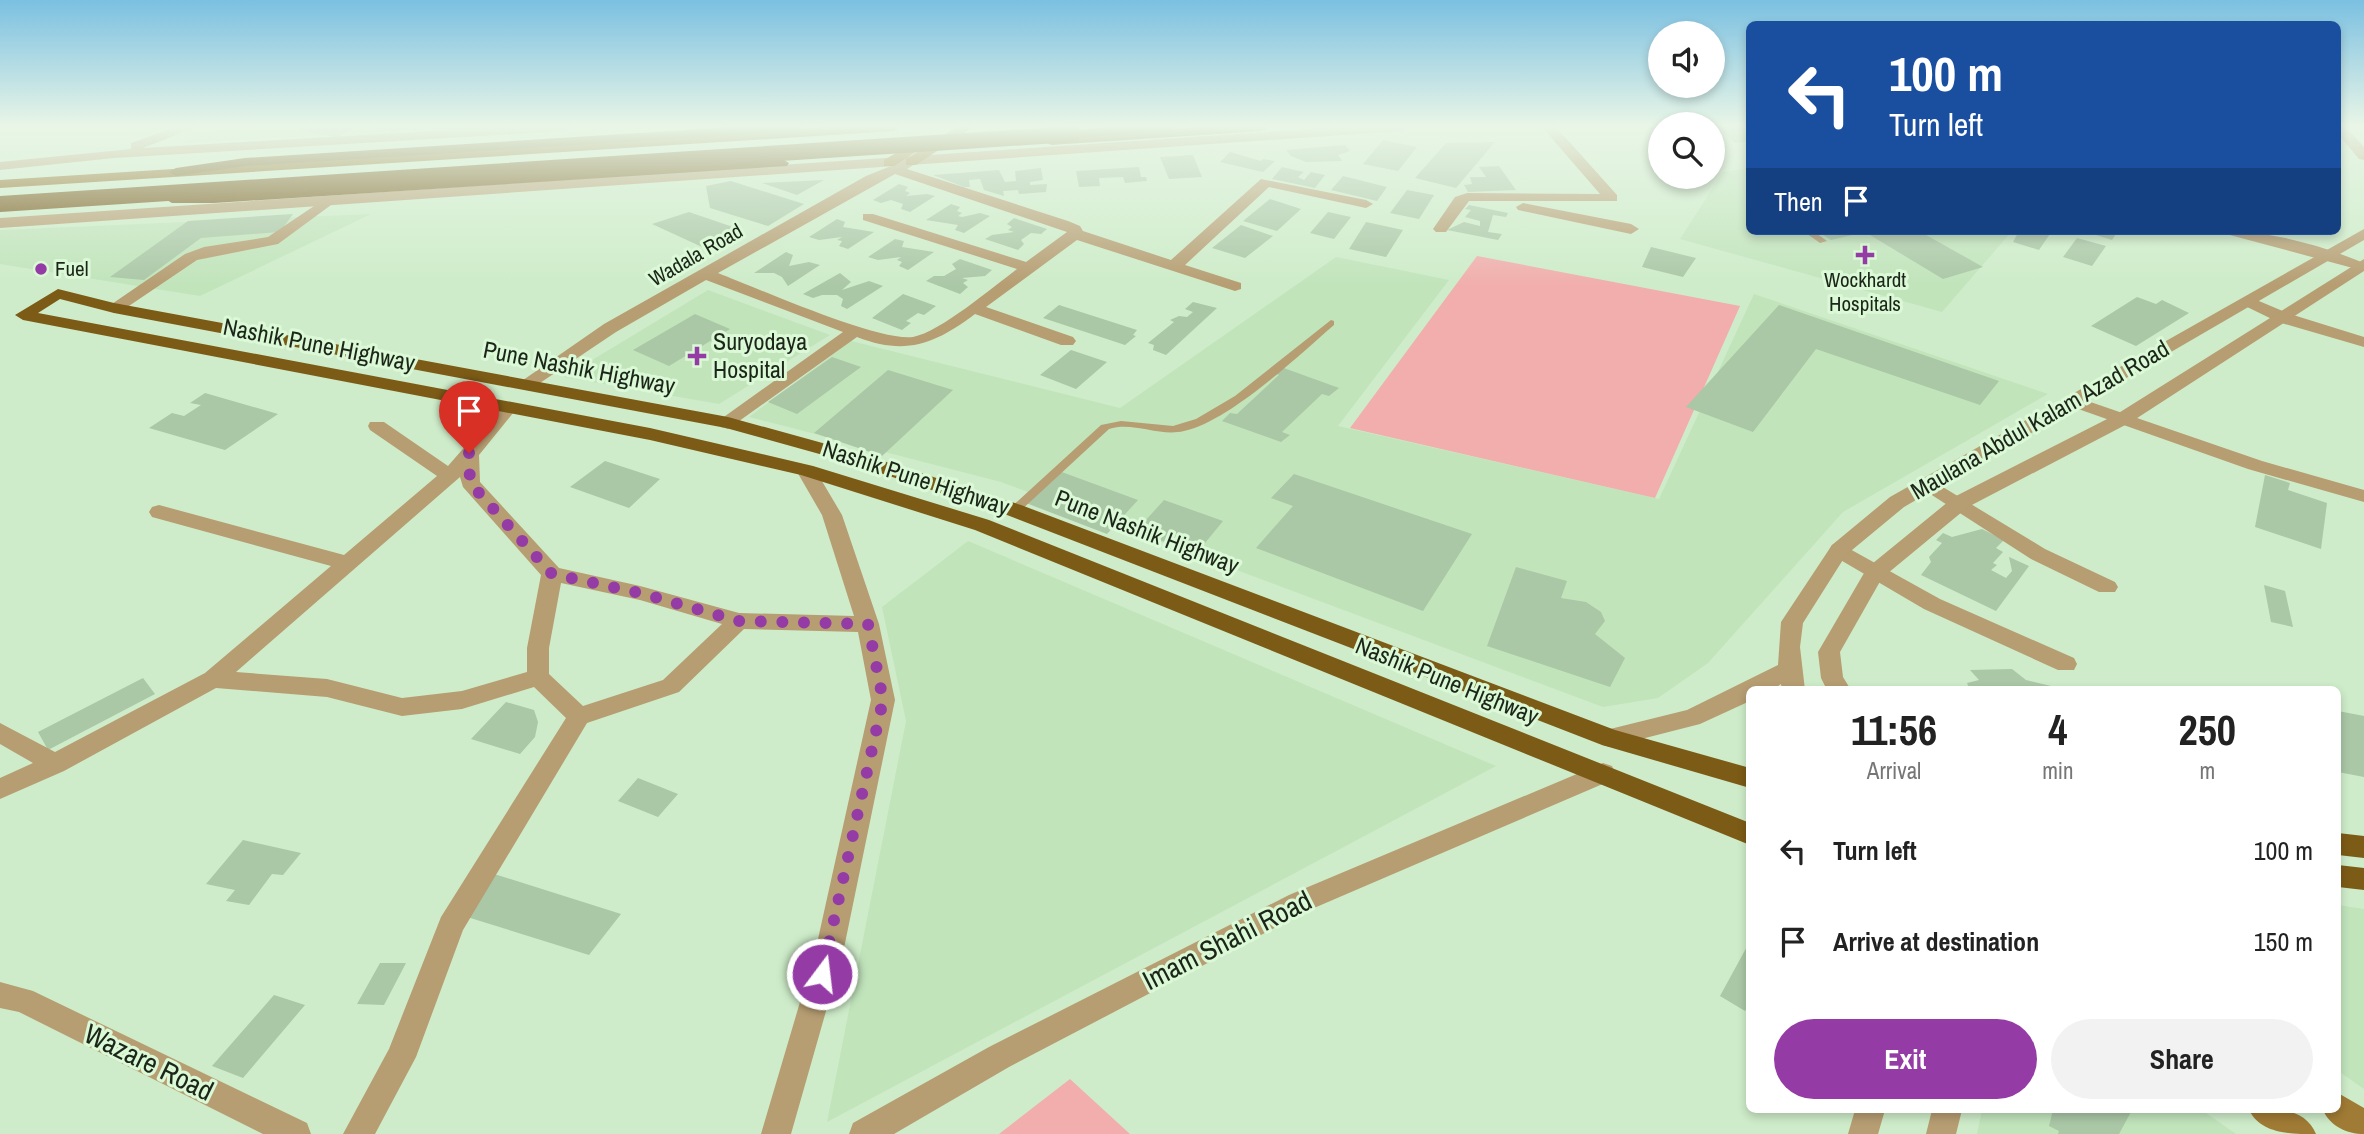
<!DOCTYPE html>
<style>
:root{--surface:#fff;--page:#f2f2f2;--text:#222;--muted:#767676;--accent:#953ba6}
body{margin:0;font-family:"Archivo Narrow",sans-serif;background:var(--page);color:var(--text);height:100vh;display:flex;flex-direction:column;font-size:26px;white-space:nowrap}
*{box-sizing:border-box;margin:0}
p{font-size:23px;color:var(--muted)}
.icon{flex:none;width:38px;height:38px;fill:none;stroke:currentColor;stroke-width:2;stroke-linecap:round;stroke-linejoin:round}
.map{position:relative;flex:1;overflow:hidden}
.panel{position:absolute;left:1746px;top:686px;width:595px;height:427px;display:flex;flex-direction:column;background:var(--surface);border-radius:10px;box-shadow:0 4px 10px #0003}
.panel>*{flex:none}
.guide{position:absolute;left:1746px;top:21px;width:595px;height:214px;border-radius:10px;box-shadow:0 4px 10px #0003;background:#1a4fa0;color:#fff;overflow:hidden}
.buttons{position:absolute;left:1648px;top:21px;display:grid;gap:14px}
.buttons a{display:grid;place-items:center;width:77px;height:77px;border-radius:50%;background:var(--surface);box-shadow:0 4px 10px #0003;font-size:35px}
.pin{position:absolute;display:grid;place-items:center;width:60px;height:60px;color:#fff;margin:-72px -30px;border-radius:50% 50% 50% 0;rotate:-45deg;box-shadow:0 0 7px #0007}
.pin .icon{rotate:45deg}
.me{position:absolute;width:77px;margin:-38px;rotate:15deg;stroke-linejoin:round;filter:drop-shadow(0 0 5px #0008)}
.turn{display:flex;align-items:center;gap:24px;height:147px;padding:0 28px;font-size:32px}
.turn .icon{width:91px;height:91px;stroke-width:2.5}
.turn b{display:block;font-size:49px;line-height:60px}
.then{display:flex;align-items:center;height:66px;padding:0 28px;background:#0003;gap:14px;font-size:26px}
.eta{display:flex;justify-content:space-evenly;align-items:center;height:119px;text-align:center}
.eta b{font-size:42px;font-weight:700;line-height:49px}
.button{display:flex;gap:14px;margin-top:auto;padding:14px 28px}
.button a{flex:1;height:80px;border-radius:42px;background:var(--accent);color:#fff;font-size:28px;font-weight:700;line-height:80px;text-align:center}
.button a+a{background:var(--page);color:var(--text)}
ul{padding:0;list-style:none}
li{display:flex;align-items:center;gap:21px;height:91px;padding:0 28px}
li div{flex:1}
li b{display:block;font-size:26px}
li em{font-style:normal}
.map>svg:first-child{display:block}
</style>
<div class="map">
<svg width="2364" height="1134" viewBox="0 0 2364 1134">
<rect width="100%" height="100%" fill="#ceecc9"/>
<path fill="#c1e4bb" d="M220,127h258l-297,16z
M1750,168v63h262l-70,81 -262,-73 43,-67z
M371,214l-171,82 -200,-32v-34z
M1336,257l113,23 -111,146 321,73 95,-205 294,100 -205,118 -135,151 -50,35 -55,9 -602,-225 -252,-65 102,-76 269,67z
M708,290l122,45 -111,69 -155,-27z
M968,541l528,225 -669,356 79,-401 -24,-114z
M2338,905l26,4v180l-26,-18z
M1982,1110h220l34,24h-259z"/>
<path fill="#f1aeac" d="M1477,256l263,50 -85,192 -305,-70z
M1070,1079l60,55h-131z"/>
<path fill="#aac7a6" d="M307,127h49l-18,10 -38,-6z
M371,127h51l-6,4 -14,-2 -6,3z
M1717,127h33v14l-15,2z
M1383,140l34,7 -19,24 -35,-7z
M1495,142l-39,46 -41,-10 31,-35z
M1345,145l5,6 -12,4 4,6 -36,1 -15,-6 -5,-6z
M1230,152l31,9 2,-2 12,2 -12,11 -43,-10z
M1193,155l9,22 -33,2 -9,-22z
M1499,166l17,24 -48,2 -4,-7 8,-1 -2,-7h16l-7,-10z
M1139,167l2,10h5l1,4 -22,2 -2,-6 -24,1 1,8 -21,1 -3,-16z
M1282,167l22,5 -6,5 6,3 7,-8 14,3 -10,13 -43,-9z
M1041,168l2,12 -13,2v3l17,-1 -1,8 -27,2 -1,-4 -15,1 1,5 -20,-6 -4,-11 -11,1 1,7h-6l-31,-12 66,-5 6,12 11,-1 -1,-10z
M1343,176l44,11 -10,14 -46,-11z
M824,180l-27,15 -35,-12z
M731,181l73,23 -36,22 -58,-18 -4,-22z
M899,184l9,3 -3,4 5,2 -4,3 21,-2 8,2 -25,16 -9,-3 2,-5 -12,-4 -10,3 -8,-3z
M1407,190l27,5 -15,24 -29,-6z
M1270,199l31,10 -24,22 -34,-10z
M951,204l9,3 -3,4 5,2 -4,3 4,1 18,-4 10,3 -26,17 -9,-3 3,-5 -32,-5z
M1469,205l39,8 -2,4 -13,-2 -5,17 14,2 -4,6 -51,-10 17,-8 16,4v-5l-15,-4 6,-7 -6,-1z
M689,212l44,15 -9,6 12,4 -23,15 -61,-28z
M1328,212l23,5 -17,22 -24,-6z
M293,214l-13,18 -79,6 -57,42 -34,-3 78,-56z
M1014,218l33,11 -6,5 -10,-1 -10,7 3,4 -6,6 -33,-11 7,-4 22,-3 -6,-2 4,-3 -5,-3z
M837,219l8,3 -2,5 31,5 -26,17 -9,-3 3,-5 -5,-1 5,-3 -23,3 -10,-3z
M1366,222l37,8 -17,27 -37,-8z
M1241,225l32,11 -28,22 -33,-10z
M1817,231h102l64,36 -40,12 -78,-47 -34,8z
M2019,231h33l-13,19 -26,-8z
M2083,231h35l-6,9z
M2077,238l29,8 -14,20 -29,-9z
M895,239l9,2 -2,6 32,5 -26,18 -9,-4 3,-4 -5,-2 4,-3 -23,3 -10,-3z
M1651,247l45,11 -13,19 -41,-10z
M786,252l7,3 -4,11 20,-4 11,3 -32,21 -6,-9 -8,-4h-20z
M960,259l32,11 -7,6 -23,2 6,2 -5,3 5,4 -8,7 -34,-13 8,-5h10l12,-7 -4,-5z
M840,273l11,9 -9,8 27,-9 14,5 -36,23 -6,-3 2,-7 -6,-4h-15l-9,3 -10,-4z
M903,294l33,12 -12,9 -6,-2 -12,8 5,2 -9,7 -30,-12z
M2137,297l19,7 6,-4 27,13 -53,33 -45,-20z
M1193,302l24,6 -51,47 -13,-5 1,-5 -6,-2 26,-21 -4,-2 9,-4 8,1 6,-5 -8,-3z
M1059,305l78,25 -4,5 3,1 -11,9 -82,-27z
M1779,305l220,76 -19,24 -164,-56 -63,83 -67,-25z
M695,314l35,15 -61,37 -36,-16z
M1071,350l36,12 -31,27 -36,-14z
M832,357l29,10 -64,47 -29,-12z
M1281,367l58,21 -10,8 -7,-2 -40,38 8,3 -9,7 -59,-21 8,-8 7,1 42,-39 -4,-2z
M888,370l65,20 -71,66 -68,-23z
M205,393l73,21 -53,36 -76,-22 23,-15 12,3 17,-11 -11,-2z
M605,461l55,18 -31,29 -59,-21z
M1059,471l79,29 -31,34 -81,-31z
M1294,474l178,60 -49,77 -167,-63 37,-42 -22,-8z
M2265,475l25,8 -2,7 39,13 -6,46 -66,-22z
M1164,500l59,21 -27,33 -60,-23z
M1982,529l22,11 -8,8 7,4 -10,11 4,2 -6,5 15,8 6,-7 -3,-14 20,9 -33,45 -75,-36 10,-13 -2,-5 13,-14 -6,-3 7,-7 9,4z
M1516,567l51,14 -6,17 25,4 15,10 4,9 -10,13 30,24 -15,29 -123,-41z
M2264,585l21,6 8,36 -22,-5z
M2012,669l14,11 42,10h-98l-3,-7 12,-3 -9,-10z
M143,678l12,16 -107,56 -10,-18z
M506,702l28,8 4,12 -3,15 -15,17 -49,-15z
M2338,711l26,5v61l-26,-5z
M638,778l40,16 -20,23 -40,-16z
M243,840l58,13 -18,22 -11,-1 -23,31 -23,-4 9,-11 -29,-6z
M491,873l130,41 -32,41 -125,-39z
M1750,941v62l-5,8 -25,-15z
M380,963h26l-22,42 -27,-1z
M274,995l31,10 -62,73 -31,-12z
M2053,1110h79l-13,24h-61l1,-3 -10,-5z"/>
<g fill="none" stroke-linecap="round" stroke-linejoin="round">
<path fill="#b69d72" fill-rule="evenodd" d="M1803,231h10l14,10 -7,2z
M1331,320l3,1v4c-36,31 -104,96 -150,106 -25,6 -51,-10 -75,-2l-91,84h-8l-2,-3 93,-85 20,-4 52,5 23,-7 39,-23z"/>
<path fill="#b69d72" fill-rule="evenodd" d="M1542,127h14l61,68v6h-148l-23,31h-10l-3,-3 22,-32 12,-4 133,1z
M911,158l7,4 -11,7 161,52 12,5 3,5 88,29 90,-81 105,21 7,4 -7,4 -97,-21 -84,78 56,18v6l-6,2 -158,-51 -91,67 87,30 3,4 -3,4h-12l-86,-31c-40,30 -69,42 -118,23l-129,92 -7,-2 -2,-4 2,-4 122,-87 -137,-52 -90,52 -85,57h-12l-3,-4 88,-61 262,-148zM895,174l172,58 -41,30 -153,-48h-10v6l154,49c-24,18 -77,63 -104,68 -35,5 -156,-49 -195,-64z
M326,198l5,1v6l-53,39 -81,16 -77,52 -6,1 -8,-5 79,-54 19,-7 64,-10z
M1523,203l108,21 8,5 -8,5 -113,-24 -2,-3z
M2223,231c48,0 97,14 141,32v8l-138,-37z
M2247,296l43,18 74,23v10l-86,-25 -37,-18 -2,-3z
M2073,396l189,65 102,29v12l-116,-33 -181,-64 -3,-4z
M508,403l9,5 -38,47 1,27 79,86 81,18 99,27 115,3 -32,-101 -26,-45 3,-4h14l29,49 37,109 16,76 -51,248 -53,186h-30l55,-186 55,-248 -13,-68 -114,-3 -65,63 -92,31 -124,207 -47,127 -41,77h-32l46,-85 52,-132 125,-199 -32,-31 -72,22 -60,7 -75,-19 -111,-9 -152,83 -64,28v-21l33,-15 -33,-19v-21l55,29 150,-79 126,-107 -179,-49 -3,-5 3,-5 7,-2 185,50 93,-79 -67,-46 -2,-4 2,-4h14l64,44 54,-62zM460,477l3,10 78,88 -14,73v24l-65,19 -60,7 -75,-19 -91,-7zM561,583l79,17 82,24 -59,56 -80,26 -34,-32v-26z
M1928,478l117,71 70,33 3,5 -3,5h-16l-68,-33 -110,-71 -3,-4 3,-4z
M1839,543l101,56 134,59 3,6 -3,6h-16l-134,-61 -92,-54 -3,-5 3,-5z
M1603,763l9,3 3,7 -3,7 -305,131 -298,156 -115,67h-45l4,-11 136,-76 300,-152z"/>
<path fill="#b69d72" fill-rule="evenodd" d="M176,127h20l-53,21 354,-21h75l-7,4 -451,27 -114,12v-8l131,-13v-6z
M1341,127h66l-7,4 -1400,97v-10z
M2338,127h8l18,20v13l-5,-1 -21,-25z
M2364,229v11l-460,267 -58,48 -43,68 -3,24 5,43h-23l-1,-6 -9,6h-22v11l-50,23 -90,23 -8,-2 -4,-7 4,-7 85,-21 91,-45 3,-43 51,-77 58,-48z
M2364,259v12l-233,151 -163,85 -86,71 -42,74 3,25 8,13h-24l-6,-12 -3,-26 49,-84 87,-71 163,-83z
M0,982l33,9 274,132 4,11h-48l-244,-122 -19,-4z
M1855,1110h30l-7,24h-30z
M1932,1110h30l-6,24h-30z"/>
<path fill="#a07b35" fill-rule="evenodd" d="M957,127h16l-57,38h-10v-6z
M920,139l5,1v6l-31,20h-10v-6z
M2338,1093l26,15v26c-17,0 -34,-8 -41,-24h15z
M2249,1110c25,-2 56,-3 67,24 -26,0 -55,0 -67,-24z"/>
<path fill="#88641a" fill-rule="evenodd" d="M830,127h71l-7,4 -894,57v-8z
M1201,127h68l-7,4 -211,14 -7,-4 7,-4z"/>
<path fill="#7c5b16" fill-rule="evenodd" d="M58,289l56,14 614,114 127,35 166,53 594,225 135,38v20l-148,-43 -595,-230 -166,-55 -115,-32 -612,-115 -54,-14 -22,14 612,115 163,38 176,54 761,303v22l-775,-315 -174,-55 -151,-35 -627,-120 -8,-5z
M2338,833l26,3v22l-26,-3z
M2338,865l26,3v22l-26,-3z"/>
<path fill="#715212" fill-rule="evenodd" d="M734,127h71l-7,4 -553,35 -69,10 -7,-4 7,-4 69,-10z
M1113,127h63l-7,4 -96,7 -7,-4 7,-4z
M782,159l7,4 -2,3 -573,37h-42l-7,-4 7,-4h42z"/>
<path stroke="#715212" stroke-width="16" d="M0,204l1073,-70"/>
</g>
<linearGradient id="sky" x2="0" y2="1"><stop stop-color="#7bc0e1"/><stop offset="0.44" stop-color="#e9f6e7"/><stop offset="1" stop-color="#e9f6e7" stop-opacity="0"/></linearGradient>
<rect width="2364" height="286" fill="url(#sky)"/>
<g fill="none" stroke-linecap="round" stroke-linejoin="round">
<path stroke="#953ba6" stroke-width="12" stroke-dasharray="0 21.6" d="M469,453l1,30 82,91 88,19 99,28 129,3 15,76 -61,274"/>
</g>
<g fill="#953ba6" stroke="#dbf9d6" stroke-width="2.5">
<path d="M1861.5 244.5h7v7h7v7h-7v7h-7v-7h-7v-7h7z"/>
<circle cx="41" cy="269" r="7"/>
<path d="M693.5 345.5h7v7h7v7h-7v7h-7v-7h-7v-7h7z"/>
</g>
<g text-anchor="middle" stroke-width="6" stroke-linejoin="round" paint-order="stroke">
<g font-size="21" fill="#1b2619" stroke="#dbf9d6">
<text transform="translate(696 255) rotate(-30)" y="7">Wadala Road</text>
</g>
<g font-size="21" fill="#1b2619" stroke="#dbf9d6" text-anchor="start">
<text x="55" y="276">Fuel</text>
<text x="1865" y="287" text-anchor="middle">Wockhardt<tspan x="1865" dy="24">Hospitals</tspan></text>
</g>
<g font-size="24" fill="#1b2619" stroke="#dbf9d6" text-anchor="start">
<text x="713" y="350">Suryodaya<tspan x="713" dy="28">Hospital</tspan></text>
</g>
<g font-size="24" fill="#1b2619" stroke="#dbf9d6">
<text transform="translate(319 345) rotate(11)" y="8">Nashik Pune Highway</text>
<text transform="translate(579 368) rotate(11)" y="8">Pune Nashik Highway</text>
<text transform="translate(2040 420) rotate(-30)" y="8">Maulana Abdul Kalam Azad Road</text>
<text transform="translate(916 478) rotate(18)" y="8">Nashik Pune Highway</text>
<text transform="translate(1147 532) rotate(21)" y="8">Pune Nashik Highway</text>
<text transform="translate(1447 681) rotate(22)" y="8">Nashik Pune Highway</text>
</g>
<g font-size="28" fill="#1b2619" stroke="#dbf9d6">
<text transform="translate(1227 940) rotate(-27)" y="10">Imam Shahi Road</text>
<text transform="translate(149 1062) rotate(26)" y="10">Wazare Road</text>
</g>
</g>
</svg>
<div class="buttons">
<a><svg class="icon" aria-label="sound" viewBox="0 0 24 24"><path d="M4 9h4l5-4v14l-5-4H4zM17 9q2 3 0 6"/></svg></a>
<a><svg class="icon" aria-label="search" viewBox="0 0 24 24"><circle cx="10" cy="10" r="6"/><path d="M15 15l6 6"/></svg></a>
</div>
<div class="pin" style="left:469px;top:453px;background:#d93025"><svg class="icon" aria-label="arrive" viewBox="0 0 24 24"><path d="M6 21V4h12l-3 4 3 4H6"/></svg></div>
<svg class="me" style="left:822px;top:974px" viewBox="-20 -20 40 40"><circle r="17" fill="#953ba6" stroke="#fff" stroke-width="3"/><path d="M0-11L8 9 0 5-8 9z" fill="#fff"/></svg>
<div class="guide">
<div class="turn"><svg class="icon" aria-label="left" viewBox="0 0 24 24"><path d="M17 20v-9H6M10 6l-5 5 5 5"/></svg><div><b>100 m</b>Turn left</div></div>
<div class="then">Then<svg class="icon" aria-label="arrive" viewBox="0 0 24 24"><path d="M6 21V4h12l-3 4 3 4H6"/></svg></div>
</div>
<section class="panel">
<div class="eta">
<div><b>11:56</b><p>Arrival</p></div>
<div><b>4</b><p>min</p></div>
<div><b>250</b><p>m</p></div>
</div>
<ul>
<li><svg class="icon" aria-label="left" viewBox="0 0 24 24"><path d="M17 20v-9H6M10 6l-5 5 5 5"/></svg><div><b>Turn left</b></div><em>100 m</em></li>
<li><svg class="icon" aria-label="arrive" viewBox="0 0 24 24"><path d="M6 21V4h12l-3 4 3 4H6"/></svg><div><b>Arrive at destination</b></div><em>150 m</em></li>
</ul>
<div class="button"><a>Exit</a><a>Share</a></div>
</section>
</div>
